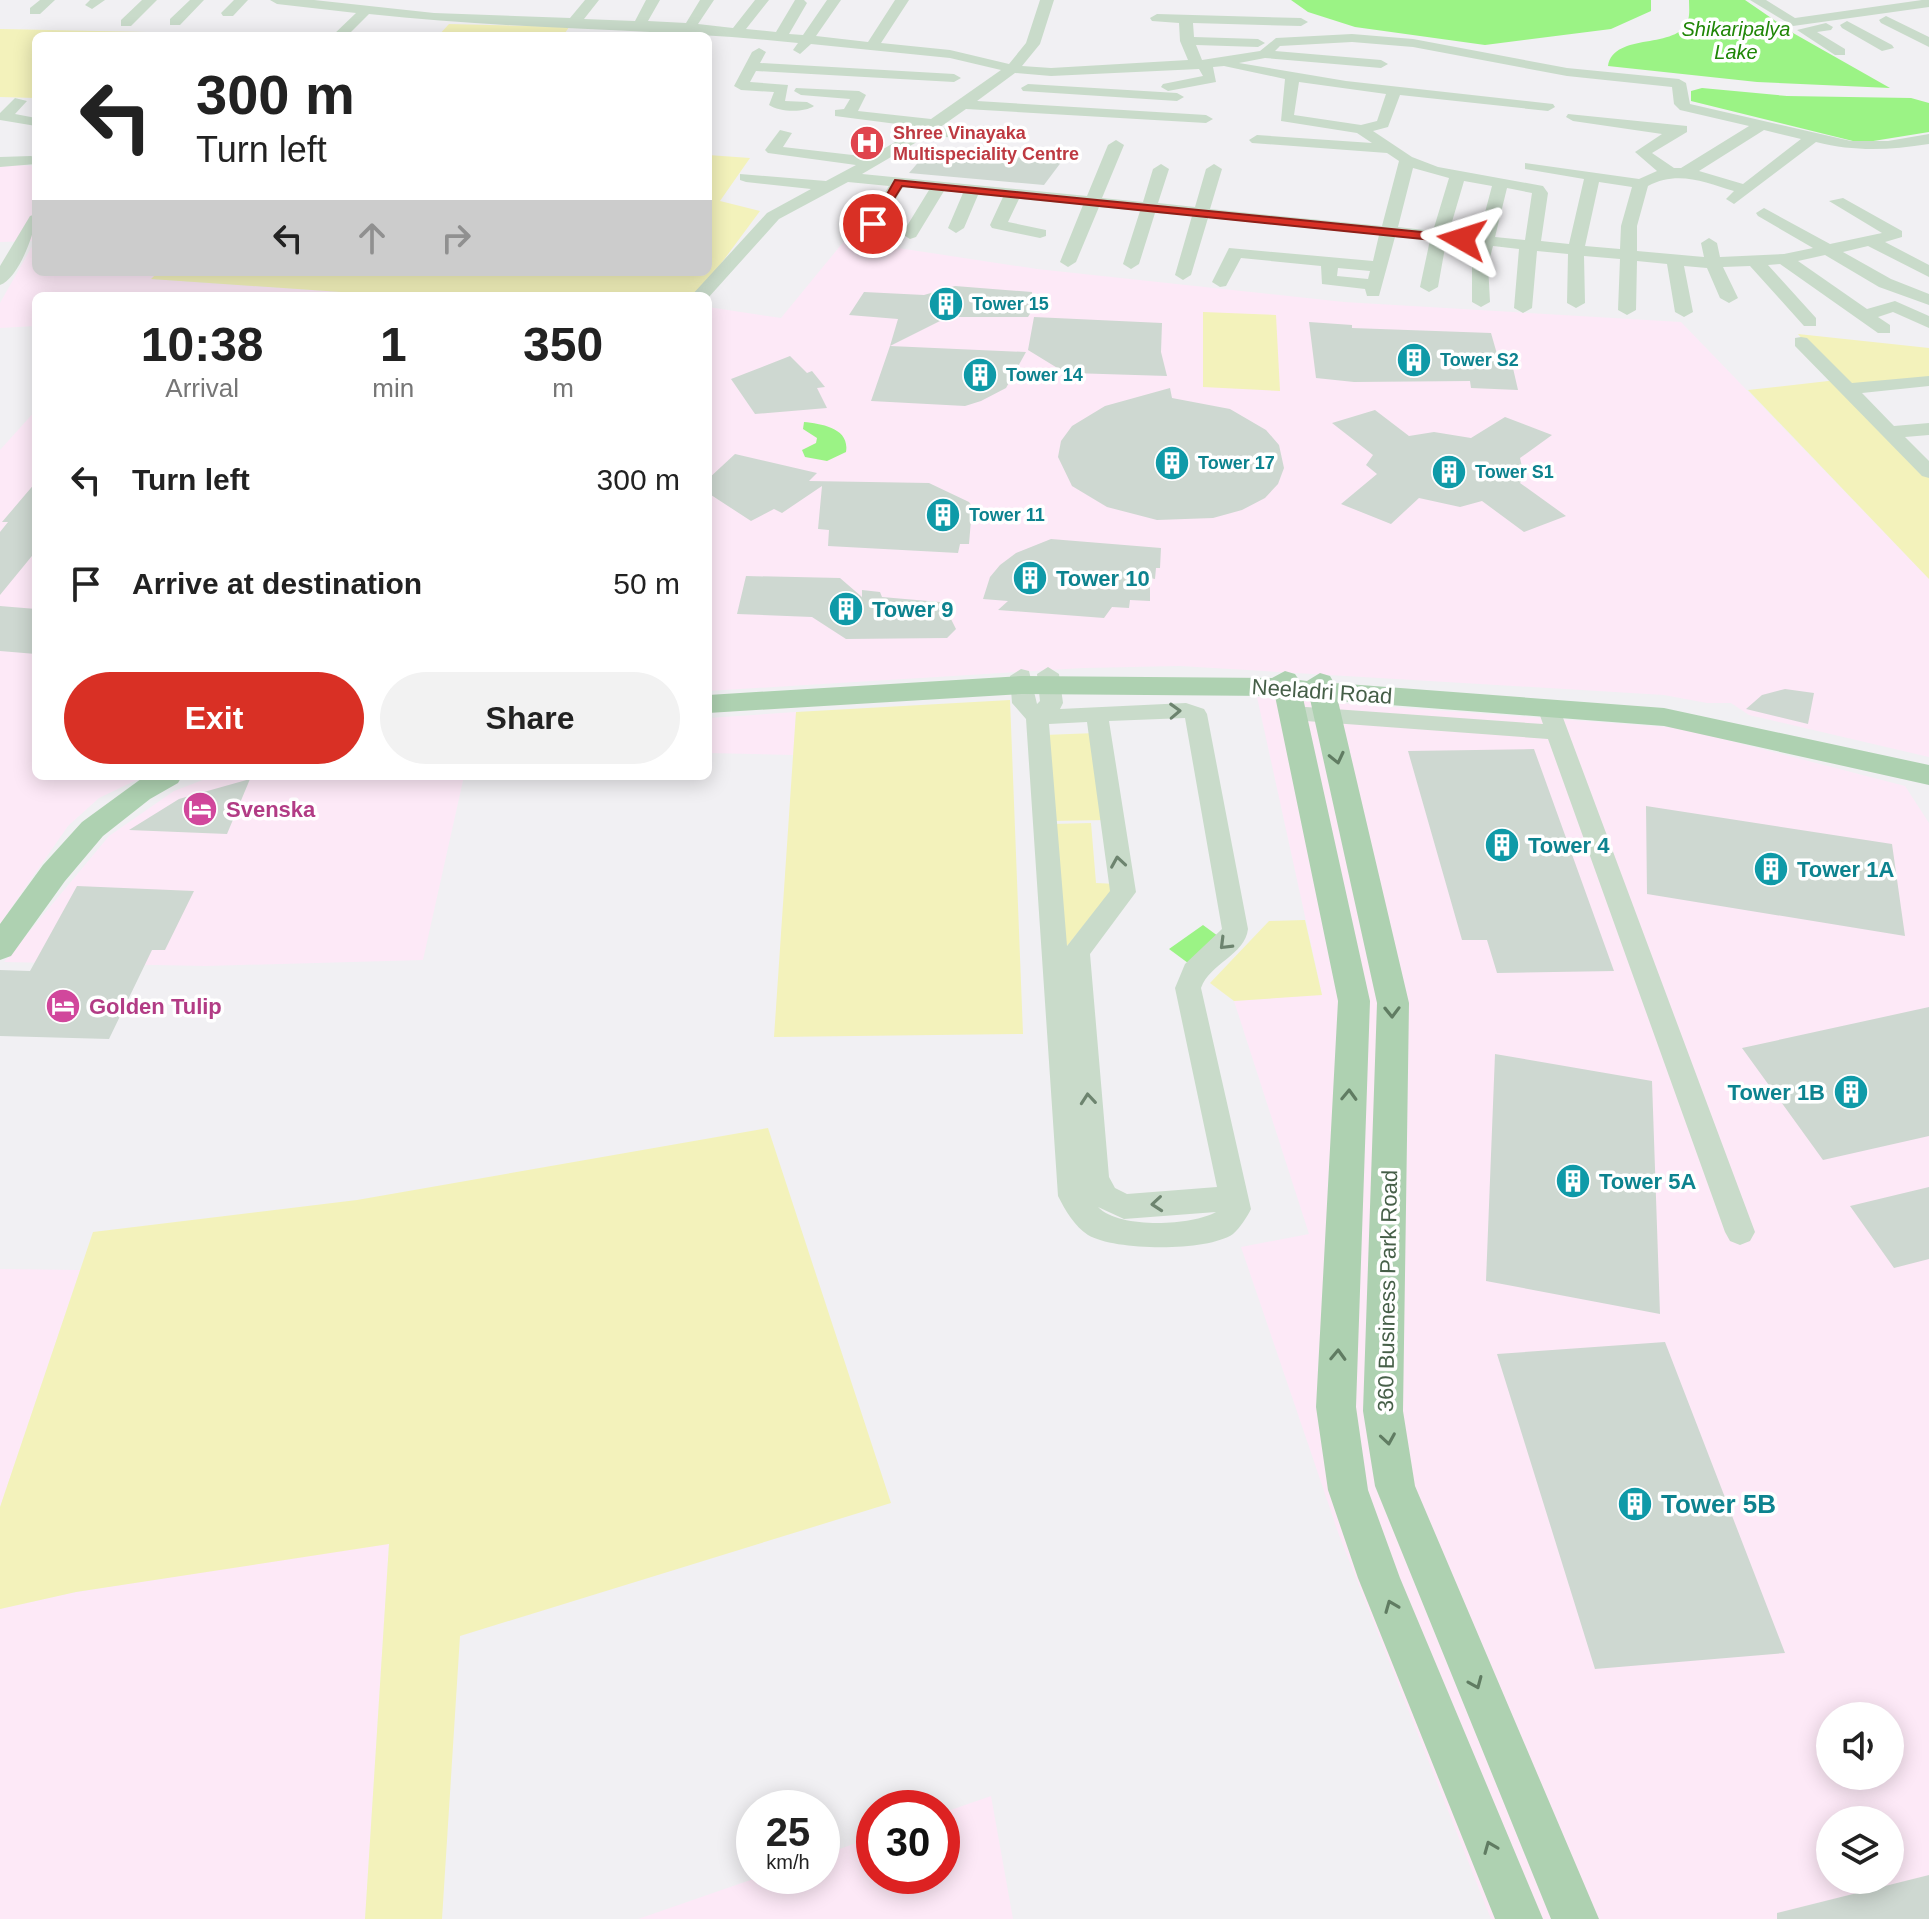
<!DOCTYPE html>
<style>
:root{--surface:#fff;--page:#f2f2f2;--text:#222;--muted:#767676;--accent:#d93025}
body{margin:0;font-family:Arial,sans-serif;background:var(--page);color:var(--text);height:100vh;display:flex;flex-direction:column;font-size:30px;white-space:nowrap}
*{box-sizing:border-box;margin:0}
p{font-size:26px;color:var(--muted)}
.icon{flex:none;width:44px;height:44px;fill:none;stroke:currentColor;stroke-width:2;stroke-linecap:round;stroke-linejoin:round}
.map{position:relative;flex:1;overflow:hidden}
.panel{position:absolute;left:32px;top:292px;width:680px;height:488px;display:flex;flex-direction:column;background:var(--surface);border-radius:12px;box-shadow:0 4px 20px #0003}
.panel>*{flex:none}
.hud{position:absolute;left:32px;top:32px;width:680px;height:244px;border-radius:12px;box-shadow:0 4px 20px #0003;background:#fff;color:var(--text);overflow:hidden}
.controls{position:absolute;left:1816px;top:1702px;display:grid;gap:16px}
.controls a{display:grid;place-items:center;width:88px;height:88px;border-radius:50%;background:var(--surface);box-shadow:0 4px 20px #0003;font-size:40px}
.speed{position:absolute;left:736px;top:1790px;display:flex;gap:16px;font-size:40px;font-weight:700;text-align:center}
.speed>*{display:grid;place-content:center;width:104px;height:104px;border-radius:50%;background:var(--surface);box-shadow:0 4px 20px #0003;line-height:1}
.speed small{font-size:20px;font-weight:400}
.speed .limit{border:12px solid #d22;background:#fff;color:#111}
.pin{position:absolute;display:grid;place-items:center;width:68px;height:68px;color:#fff;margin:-34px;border:4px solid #fff;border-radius:50%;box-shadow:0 2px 8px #0007}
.me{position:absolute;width:88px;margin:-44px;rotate:276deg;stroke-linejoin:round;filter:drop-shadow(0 0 6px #0008)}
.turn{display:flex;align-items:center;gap:28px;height:168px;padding:0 32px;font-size:36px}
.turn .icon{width:104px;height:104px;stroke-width:2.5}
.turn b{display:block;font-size:56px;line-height:68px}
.lanes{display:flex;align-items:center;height:76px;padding:0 32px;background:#0003;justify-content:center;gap:40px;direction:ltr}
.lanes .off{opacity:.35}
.eta{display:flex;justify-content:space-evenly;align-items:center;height:136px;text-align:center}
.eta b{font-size:48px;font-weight:700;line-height:56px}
.action{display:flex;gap:16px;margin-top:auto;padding:16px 32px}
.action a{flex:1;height:92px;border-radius:48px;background:var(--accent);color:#fff;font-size:32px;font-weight:700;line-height:92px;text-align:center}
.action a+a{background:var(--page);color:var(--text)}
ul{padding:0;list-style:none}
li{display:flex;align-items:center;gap:24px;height:104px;padding:0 32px}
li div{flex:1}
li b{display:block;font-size:30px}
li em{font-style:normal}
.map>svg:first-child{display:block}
</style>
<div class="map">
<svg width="1929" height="1919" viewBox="0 0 1929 1919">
<rect width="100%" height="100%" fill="#f1f0f3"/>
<path fill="#fde9f7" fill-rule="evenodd" d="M0,164l36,2v106h122l-6,7 247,17h-363v30l-36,2v-25l35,-62 -35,1z
M845,240l192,29 307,33 337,20 248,257v178l-180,-42 -18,-12h-24l-43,-8 -484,-29 -97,2 -375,23v-384l73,11z
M36,410v366h109l-46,22 -31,28 -68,98v-474z
M1257,697l424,31 224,58 24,37v1096h-438l-152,-384 -98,-288 68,-13 -75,-233 88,-7zM1830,1716h60v60h-60zM1830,1820h60v60h-60z
M796,712l-3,43 -85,-2v-35z
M213,776h251l-41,184 -217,6 -202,-4 105,-126 65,-45z
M0,1269l80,1 -80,237z
M389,1543l-24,376h-365v-310l76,-17z
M991,1796l22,123h-375l124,-43h60v-21l52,-18v39h68v-63z"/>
<path fill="#f3f2bb" d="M449,24l120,3 -6,9h-125z
M0,29l288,6 -252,1v62l-36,-1z
M708,155l42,3 -30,43 40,10 -63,85h-298l-248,-17 7,-7h550z
M1203,312l73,3 4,76 -77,-4z
M1798,334l131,14v33l-81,8 81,83v107l-181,-189 89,-10z
M1010,700l13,334 -249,3 22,-325z
M1096,733l11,87 -55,1 -8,-86z
M1091,823l5,60 21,1 -54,67 -12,-127z
M1305,920l17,75 -88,6 -24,-18 59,-62z
M768,1128l123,375 -431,133 -18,283h-77l24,-375 -313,48 -76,17v-102l93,-275 264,-32z"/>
<path fill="#9bf385" d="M1291,0h360v11l-40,18 -126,16 -130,-18 -47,-15z
M1689,0h56l48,33 97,55 -133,-6 -149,-16c6,-35 70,-15 80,-46 2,-6 1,-14 1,-20z
M1702,88l85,8 124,2 18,5v29l-68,11 -170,-42v-10z
M804,422c18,2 46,6 42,30l-19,9 -22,-4 -3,-7 14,-7 1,-5 -14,-9z
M1203,925l19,14 -34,24 -19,-14z"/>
<path fill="#ced8d1" d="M929,150l133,11 -18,24 -135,-12z
M955,286l77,6v7h7l-11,18h-80l-58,29 8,-27 -49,-4 15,-23 60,3z
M1034,317l128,6 -1,29 6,24 -96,-3 -12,-4 -31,-19z
M1309,322l43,3v3l139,5 6,21 13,1 8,35 -47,-2 -1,-7 -116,1 -38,-4z
M890,346l136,6 -20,36 -25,13 -16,5 -94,-5z
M790,356l17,17 5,-2 13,16 -8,1 10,20 -72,6 -24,-35z
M1170,388l2,10 58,11 36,21 13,15 5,23 -6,16 -13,14 -23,12 -29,8 -56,2 -50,-13 -35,-21 -14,-29 3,-16 11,-15 33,-20z
M1375,410l34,26 25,-4 37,6 34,-21 47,18 -32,23 4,18 -4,7 46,33 -42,16 -42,-31 -22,6 -41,-9 -28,26 -50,-20 36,-30 -11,-9 7,-10 -41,-32z
M735,454l82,19 -8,8 120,2 40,19 13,18h-11l-2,24h-9l-2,9 -130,-7 1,-16 -11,-1 4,-43 -40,27 -8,-4 -23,12 -43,-28v-14z
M36,482v69l-36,44v-63l8,-10h-6z
M1051,539l110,9 -1,20h-4l-1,11 -5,-1v23l-20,-1 -1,8 -17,-1 -8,11 -106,-8 10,-9 -25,-2 7,-22 10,-12 16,-12z
M746,576l94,2 22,19v-7l18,2 2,5 69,6 -1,14 6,12 -9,9 -101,1 -34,-22 -75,-3z
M0,606l36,3v45l-36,-3z
M1785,689l29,4 -6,31 -62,-15 16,-14z
M1534,749l80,222 -117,2 -10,-33h-25l-54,-189z
M250,779l-23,55 -98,-4 50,-31z
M1646,806l246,38 13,92 -258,-42z
M77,886l117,5 -29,59h-13l-43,89 -109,-3v-66l30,1z
M1929,1007v129l-106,24 -81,-112z
M1495,1054l157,27 8,233 -174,-33z
M1929,1187v72l-35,9 -44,-62z
M1665,1342l120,311 -190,16 -98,-315z
M1929,1875v44h-152v-6z"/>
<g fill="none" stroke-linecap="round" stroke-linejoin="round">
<path fill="#c9dbca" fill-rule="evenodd" d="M40,0h15l-15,14h-10v-6z
M90,0h15l-13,9 -7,-4z
M142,0h15l-26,26h-10v-6z
M190,0h14l-24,25h-10v-6z
M234,0h14l-15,16h-10l-2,-3z
M270,0h44l120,13 136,5 15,-18h14l-15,19 51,2 11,-21h14l-12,21 38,2 14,-23h14l-16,24 35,4 22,-28h14l-23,29 30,3 19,-32h9l3,3 -18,31 14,1 24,-35h14l-25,36 52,6 27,-42h14l-28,43 69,7 59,14 17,-21 14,-43h14l-14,44 -18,22 29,2 137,-8 -8,-19 -1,-18 -27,-2 -2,-3 7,-4 144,4 7,4 -7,4 -108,-3 1,14 64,2 7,4 -7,4 -62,-2 6,15 58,-9 16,-13 76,-4 61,5 154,29 112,11 7,4 4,21 161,37h37l41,-7v10c-40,6 -73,8 -113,-2l-82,62 -8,-5 8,-8c-29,-9 -57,-21 -86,-5l-11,40v25l67,6 -3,-14 8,-5 8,5 3,14 64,-3 29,-6 -55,-32 -2,-3 8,-5 66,36 52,-11 -53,-32 14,-3 59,33v6l-17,5 44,23v12l-61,-31 -25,6 48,27 38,15v11l-50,-18 -54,-32 -27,6 69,48 28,-8 34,15v12l-36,-16 -15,5 12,8v8h-12l-98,-69 -12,1 48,53v8h-12l-54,-60 -27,1 15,31 -9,5 -9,-5 -13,-30 -23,-2 9,46 -9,5 -9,-5 -8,-48 -30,-3 -1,49 -9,5 -9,-5 2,-51 -36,-3 1,47 -9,5 -9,-5 1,-49 -31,-3 -5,57 -9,5 -9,-5 5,-59 -26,-3 -5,19 2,37 -9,5 -9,-5v-37l5,-20 -31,-3 -8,45 -9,5 -9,-5 10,-47 -35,-3 -16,59h-12l-2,-7 -43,-5 -1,-18 -80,-8 -15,28 -6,1 -8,-5 17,-34 144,13 6,-26 -171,-17 -17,57 -8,5 -8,-5 17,-59 -37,-3 -16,51 -8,5 -8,-5 17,-53 -41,-4 -23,55 -8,5 -8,-5 23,-57 -64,-6 -11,23 38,8v6l-6,2 -48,-10 -2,-3 13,-28 -25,-2 -14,33 -8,5 -8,-5 15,-35 -19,-2 -28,46 -6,2 -8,-5 27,-44 -26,-3 -24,40 -6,2 -8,-5 24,-38 -41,-4 -69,37 -71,79 -17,-2 76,-83 44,-24 -65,-7 -6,-2v-6l86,7 30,-16 -88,-12 -3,-3 15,-20 12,3 -9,14 87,10 50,-30 -85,-11v-6l9,-1 6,-10 -49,-4 -7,-4 2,-3 63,3 7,4 -8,16 73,8 70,-49 -51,-12 -139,-14 -11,10 -7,-4 5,-7c-143,-15 -285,-13 -429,-29l-22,22h-15l24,-23 -79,-9zM1352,42l61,5 154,29 105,11 2,17 6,6 69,16 -68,42h-7l-22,-15 35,-21v-6l-119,-12 -2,3 7,4 89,13 -27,18 22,19 -18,8 -114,-16v6l59,10 -15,65 -28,-3 7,-48 -5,-7 -105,-19 -26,-10 -39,-26 15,-4 12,-32 148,16 7,-4 -2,-3 -207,-23 -107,-18 26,-5 116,10 7,-4 -7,-4 -106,-9 5,-5zM1224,66l61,13 -4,42 76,12 15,10 -115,-8 -8,5 3,3 135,10 12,8 -17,65 -172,-17 12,-40 -8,-5 -8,5 -11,38 -37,-4 11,-34 -8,-5 -8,5 -10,33 -41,-4 22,-53 -8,-5 -8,5 -21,51 -225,-22 65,-38 70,4v-6l-5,-2 -53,-4 27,-19 240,14 7,-4 -7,-4 -229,-14 38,-28 36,3 148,-7 4,7 -40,8 -2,3 7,4 48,-9 -3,-15zM1299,82l87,12 -9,27 -16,4 -67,-10zM1764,130l37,9 -58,45 -44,-13zM1413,168l36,10 -16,53 -35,-4zM1464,181l28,5 -13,49 -30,-3zM1599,182l33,5 -11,39 -1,23 -35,-3zM1507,188l25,5 -7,47 -30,-3zM1338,268l32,3 -2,8 -31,-3z
M1750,0h16l29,18 127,-18h7v7l-136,19z
M1886,16l43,21v10l-48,-24 -2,-3z
M1847,21l45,24 2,3 -12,3 -40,-23 -2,-3z
M1826,23l7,4 -2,3 -14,2 28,17v6h-10l-38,-25z
M759,48l7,4 -6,11 194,11 7,4 -7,4 -198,-11 -6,11 38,3 -3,16 22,1 7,4c-10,7 -35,6 -45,-1l5,-13 -33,-2 -7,-4 18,-34z
M1028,84l149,9 7,4 -7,4 -154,-10 -2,-3z
M15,98l12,3 -12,13 21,4v8l-36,-6v-7z
M31,156l5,2v6l-36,3v-10z
M36,214c0,18 -18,65 -36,71v-19l30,-50z
M1801,337l6,1 45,45 77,-7v10l-67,7 32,33 35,-3v12l-24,2 24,24v17l-7,-2 -127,-130v-8z
M1048,667l11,7 4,29 -3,6 126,-6 18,6 3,5 41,215c-3,26 -38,34 -47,59l50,221c-4,8 -11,19 -18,25 -26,18 -118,17 -145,1 -13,-8 -23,-25 -30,-39l-32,-477 -14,-16 -2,-27 11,-7 8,2 8,33 3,-3 -3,-27zM1185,718l37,211 -37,35 -10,24 42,199 -90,7 -12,-6 -6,-11 -19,-223 46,-62 -27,-171zM1087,722l23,169 -43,55 -18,-222zM1098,1207l26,12 92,-7c-25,14 -97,17 -118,-5z
M1548,700l11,7 196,525 -5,9 -10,4 -10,-4 -5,-9 -177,-493 -256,-19 -11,-7 11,-7 251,18 -6,-17z"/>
<path fill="#aed1b1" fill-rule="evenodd" d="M1285,671l10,3 4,6 8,1 13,-8 10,3 4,7 330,25 265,57v20l-265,-59 -326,-25 71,302 -6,408 12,75 184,433h-48l-176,-433 -12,-75 14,-408 -67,-304 -7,-1 67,303 -14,406 12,83 32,88 143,341h-48l-137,-341 -30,-88 -12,-83 22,-406 -63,-305 -253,-2 -314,19v-18l314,-19 250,2z
M145,776h37l-4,7 -28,16 -47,37 -38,45 -54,75 -11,4v-36l43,-59 39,-43z"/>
</g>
<defs><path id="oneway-chevron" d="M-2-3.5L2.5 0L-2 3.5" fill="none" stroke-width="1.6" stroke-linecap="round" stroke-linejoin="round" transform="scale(2)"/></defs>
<g stroke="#6d846f">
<use href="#oneway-chevron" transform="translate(1175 711) rotate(-2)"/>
<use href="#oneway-chevron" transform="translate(1118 862) rotate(-99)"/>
<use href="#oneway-chevron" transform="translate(1225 944) rotate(135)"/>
<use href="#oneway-chevron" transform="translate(1088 1099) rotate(-95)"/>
<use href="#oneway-chevron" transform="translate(1157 1204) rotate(175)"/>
</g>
<g stroke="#607c62">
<use href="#oneway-chevron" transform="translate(1337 758) rotate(77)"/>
<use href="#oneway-chevron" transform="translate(1392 1012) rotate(89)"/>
<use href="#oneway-chevron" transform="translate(1349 1095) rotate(-88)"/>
<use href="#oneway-chevron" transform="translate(1338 1355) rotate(-88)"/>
<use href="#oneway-chevron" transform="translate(1388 1439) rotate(81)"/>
<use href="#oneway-chevron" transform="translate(1391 1606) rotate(-112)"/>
<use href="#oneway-chevron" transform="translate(1476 1683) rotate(67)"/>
<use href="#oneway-chevron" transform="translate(1490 1847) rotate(-112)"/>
</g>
<path fill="#d93025" stroke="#8d1f18" stroke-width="2" d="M895,180l567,56 6,3 -6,4 -560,-57 -25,40h-8z"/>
<defs>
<g id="hospital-disc" transform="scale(1.8)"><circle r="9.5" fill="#e0444e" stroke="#fff"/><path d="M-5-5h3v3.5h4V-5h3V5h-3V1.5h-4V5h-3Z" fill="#fff"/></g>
<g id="building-disc" transform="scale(1.8)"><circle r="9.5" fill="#0f9aa8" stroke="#fff"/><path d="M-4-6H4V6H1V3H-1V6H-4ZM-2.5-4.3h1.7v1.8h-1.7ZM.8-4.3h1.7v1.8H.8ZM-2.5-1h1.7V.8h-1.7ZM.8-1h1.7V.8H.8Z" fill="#fff"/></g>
<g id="hotel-disc" transform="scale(1.8)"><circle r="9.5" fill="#d1479c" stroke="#fff"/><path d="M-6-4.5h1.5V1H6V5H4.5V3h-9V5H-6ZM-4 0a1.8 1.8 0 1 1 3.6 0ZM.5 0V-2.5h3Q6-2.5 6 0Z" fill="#fff"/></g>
</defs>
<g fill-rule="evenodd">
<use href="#hospital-disc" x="867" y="143"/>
<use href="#building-disc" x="946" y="304"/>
<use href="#building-disc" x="1414" y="360"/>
<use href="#building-disc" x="980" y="375"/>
<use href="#building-disc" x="1172" y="463"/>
<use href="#building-disc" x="1449" y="472"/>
<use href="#building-disc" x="943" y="515"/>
<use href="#building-disc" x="1030" y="578"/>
<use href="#building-disc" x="846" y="609"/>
<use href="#hotel-disc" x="200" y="809"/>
<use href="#building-disc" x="1502" y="845"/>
<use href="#building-disc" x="1771" y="869"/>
<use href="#hotel-disc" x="63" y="1006"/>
<use href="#building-disc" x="1851" y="1092"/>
<use href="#building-disc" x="1573" y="1181"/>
<use href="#building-disc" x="1635" y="1504"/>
</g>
<g text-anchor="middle" stroke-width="7" stroke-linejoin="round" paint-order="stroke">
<g font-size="18" font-weight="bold" fill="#be3a42" stroke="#fff" text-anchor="start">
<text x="893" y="139">Shree Vinayaka<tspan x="893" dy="21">Multispeciality Centre</tspan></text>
</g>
<g font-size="18" font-weight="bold" fill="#0d838f" stroke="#fff" text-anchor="start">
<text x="972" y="310">Tower 15</text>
<text x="1440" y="366">Tower S2</text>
<text x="1006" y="381">Tower 14</text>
<text x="1198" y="469">Tower 17</text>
<text x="1475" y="478">Tower S1</text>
<text x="969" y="521">Tower 11</text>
</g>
<g font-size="20" font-style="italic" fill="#1f8606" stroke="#fff">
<text x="1736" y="36">Shikaripalya<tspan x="1736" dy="23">Lake</tspan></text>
</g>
<g font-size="22" font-weight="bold" fill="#0d838f" stroke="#fff" text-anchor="start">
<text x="1056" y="586">Tower 10</text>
<text x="872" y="617">Tower 9</text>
<text x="1528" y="853">Tower 4</text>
<text x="1797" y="877">Tower 1A</text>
<text x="1825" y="1100" text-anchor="end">Tower 1B</text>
<text x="1599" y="1189">Tower 5A</text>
</g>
<g font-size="22" fill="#465f48" stroke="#fff">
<text transform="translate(1322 691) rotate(4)" y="8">Neeladri Road</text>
<text transform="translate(1387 1291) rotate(-89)" y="8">360 Business Park Road</text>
</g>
<g font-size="22" font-weight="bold" fill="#b23c85" stroke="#fff" text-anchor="start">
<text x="226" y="817">Svenska</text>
<text x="89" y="1014">Golden Tulip</text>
</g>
<g font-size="26" font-weight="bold" fill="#0d838f" stroke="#fff" text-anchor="start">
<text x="1661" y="1513">Tower 5B</text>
</g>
</g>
</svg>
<div class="controls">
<a><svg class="icon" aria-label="sound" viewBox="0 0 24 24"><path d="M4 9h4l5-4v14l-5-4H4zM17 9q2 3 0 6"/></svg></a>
<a><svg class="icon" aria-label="layers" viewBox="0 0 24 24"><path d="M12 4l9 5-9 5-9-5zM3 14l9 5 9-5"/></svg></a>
</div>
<div class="speed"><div>25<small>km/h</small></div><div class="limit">30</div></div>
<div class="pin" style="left:873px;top:224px;background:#d93025"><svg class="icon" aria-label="arrive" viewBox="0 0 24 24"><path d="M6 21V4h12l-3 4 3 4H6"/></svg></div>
<svg class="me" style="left:1462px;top:239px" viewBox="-20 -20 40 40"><path d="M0-17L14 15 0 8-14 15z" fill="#d93025" stroke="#fff" stroke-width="4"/></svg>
<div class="hud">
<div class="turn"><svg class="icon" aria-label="left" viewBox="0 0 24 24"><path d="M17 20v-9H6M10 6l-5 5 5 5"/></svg><div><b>300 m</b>Turn left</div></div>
<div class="lanes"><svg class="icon" aria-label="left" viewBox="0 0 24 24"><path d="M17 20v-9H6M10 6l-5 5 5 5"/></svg><svg class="icon off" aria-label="ahead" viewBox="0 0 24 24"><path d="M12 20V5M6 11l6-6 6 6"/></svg><svg class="icon off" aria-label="right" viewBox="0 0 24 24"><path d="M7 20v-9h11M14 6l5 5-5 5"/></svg></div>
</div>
<section class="panel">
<div class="eta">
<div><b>10:38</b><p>Arrival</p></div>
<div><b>1</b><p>min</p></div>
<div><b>350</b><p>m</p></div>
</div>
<ul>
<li><svg class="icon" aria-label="left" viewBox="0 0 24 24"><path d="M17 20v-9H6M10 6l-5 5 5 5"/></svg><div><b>Turn left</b></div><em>300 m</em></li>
<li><svg class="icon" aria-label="arrive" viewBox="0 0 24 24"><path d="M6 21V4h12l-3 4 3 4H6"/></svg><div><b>Arrive at destination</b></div><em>50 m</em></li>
</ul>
<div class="action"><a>Exit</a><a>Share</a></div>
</section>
</div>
